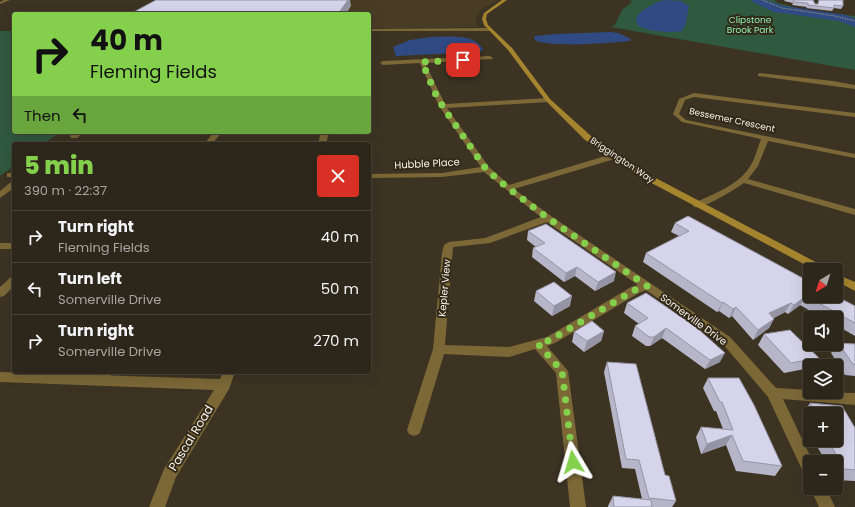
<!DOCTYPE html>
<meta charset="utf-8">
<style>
:root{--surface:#2d261a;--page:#393227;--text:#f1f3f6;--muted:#a7a5a2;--line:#484339;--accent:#84d04d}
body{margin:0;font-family:Poppins,sans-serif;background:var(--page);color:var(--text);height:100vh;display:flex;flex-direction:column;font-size:15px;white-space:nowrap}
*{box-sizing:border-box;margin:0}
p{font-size:13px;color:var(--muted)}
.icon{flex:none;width:22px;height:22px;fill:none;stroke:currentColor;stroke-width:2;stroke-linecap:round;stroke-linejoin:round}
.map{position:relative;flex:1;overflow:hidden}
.panel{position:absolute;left:12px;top:142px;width:359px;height:232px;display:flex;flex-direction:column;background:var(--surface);border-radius:4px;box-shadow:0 4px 16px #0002,0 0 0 1px var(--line)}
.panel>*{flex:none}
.guide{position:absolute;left:12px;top:12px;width:359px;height:122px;border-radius:4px;box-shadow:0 4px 16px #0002,0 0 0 1px var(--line);background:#84d04d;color:#111;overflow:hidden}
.needle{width:26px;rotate:218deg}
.controls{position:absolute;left:803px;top:263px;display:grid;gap:8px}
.controls a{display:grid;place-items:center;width:40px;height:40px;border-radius:4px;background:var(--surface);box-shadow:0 4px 16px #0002,0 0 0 1px var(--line);font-size:20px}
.pin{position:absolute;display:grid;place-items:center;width:34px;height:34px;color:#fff;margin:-17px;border-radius:8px;box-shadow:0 2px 6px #0006}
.me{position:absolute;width:44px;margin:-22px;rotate:353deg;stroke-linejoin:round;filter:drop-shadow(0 0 3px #0008)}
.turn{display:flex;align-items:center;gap:14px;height:84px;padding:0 12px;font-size:18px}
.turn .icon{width:52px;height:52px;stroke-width:2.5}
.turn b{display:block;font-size:28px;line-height:34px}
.then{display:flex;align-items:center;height:38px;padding:0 12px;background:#0003;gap:8px;font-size:15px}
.round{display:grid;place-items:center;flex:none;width:42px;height:42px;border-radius:4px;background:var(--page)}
.summary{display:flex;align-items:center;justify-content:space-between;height:68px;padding:0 12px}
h1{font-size:24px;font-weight:800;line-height:30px;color:var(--accent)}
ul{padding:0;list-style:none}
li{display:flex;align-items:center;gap:12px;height:52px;padding:0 12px;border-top:1px solid var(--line)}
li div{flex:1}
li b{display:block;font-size:15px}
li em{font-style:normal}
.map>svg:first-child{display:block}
</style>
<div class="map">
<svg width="855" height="507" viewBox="0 0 855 507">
<rect width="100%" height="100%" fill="#3c3323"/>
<path fill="#493c25" d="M320,0h178l-16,9 -4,4 -3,6 3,8 -74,1h-35v-14h-23z"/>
<path fill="#305a3f" d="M629,0h128l17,8 -16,-8h16l4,3 27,7 50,6v6l-10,-3 10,4v47l-244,-43 4,-2 7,-15 10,-8z
M0,31h14v101h46l-17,12h-29v22l-14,10z"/>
<path fill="#304b84" d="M664,0l17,1 8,5 -3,17 -4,8c-9,2 -37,1 -44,-6 -9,-11 19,-23 26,-25z
M610,32l8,1 13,6 -1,2c-20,2 -80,7 -95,-1l-1,-4 22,-2z
M431,37c15,0 45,-4 52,13l-4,2 -83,4 -3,-9 17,-7z"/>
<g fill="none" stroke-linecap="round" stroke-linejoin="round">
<path fill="#304b84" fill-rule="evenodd" d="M751,0h15l18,6 62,9 9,4v8l-16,-6 -65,-9 -21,-10z"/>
<path stroke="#968f81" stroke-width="1" stroke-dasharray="1.5 1" stroke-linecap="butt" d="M762,0l20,8 53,8 20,5"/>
<path fill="#7c6837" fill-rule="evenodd" d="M103,372h10l-7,11 -3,1 -3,-1 -2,-3z"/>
<path fill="#7c6837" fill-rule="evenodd" d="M4,0h6l-10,4v-2z
M485,28l8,2 -2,1h-122v-2z
M490,56l3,2 -1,1 -67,4 20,41 103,-6 3,2 -3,2 -101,6 42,59 20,18 103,-31h6v4l-104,31 37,27 179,121 46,51 34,2v2l45,1v12l-72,-6 30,63h-3v16l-5,-2 -37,-79 -46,-54 -76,-53 -7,3 -84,50 -8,3 21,25 18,136h-16l-14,-134 -21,-24 -26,8 -65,-3 -23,76 -2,4 -5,2 -5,-2 -2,-4 26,-81 9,-96 2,-8 5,-3 36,-4 56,-21 -57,-45 -42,5 -73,1v-4l73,-1 39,-6 -42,-61 -19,-43 -37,2 -3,-2 3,-2zM547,222l91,63 -7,2 -84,50 -38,10 -64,-2 8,-98 37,-4z
M760,73l73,8 22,4v4l-97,-13v-2z
M694,93l161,20v4l-161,-20 -9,3 -6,14 7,6 10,2 159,32v4l-87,-17 -10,25 -10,13 107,30v6l-111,-32c-10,7 -40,26 -50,24l-1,-2 1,-2c19,-9 43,-17 55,-35 6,-8 8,-19 12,-29l-79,-17 -9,-8 6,-15z
M75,132h9l-7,6h-6l-1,-2z
M214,132h8l-10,12h-8z
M321,132h8l-3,12h-8z
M7,173h7v4h-7z
M11,182h3v6l-14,10v-7z
M0,243h14v6h-14z
M14,277v9l-10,10 -4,1v-10l10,-9z
M0,372l220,7 3,-7h12l-6,17 -53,88 -11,30h-16l15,-38 50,-79 -214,-8z
M810,488h16l9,19h-16z"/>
<path fill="#a4842e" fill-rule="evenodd" d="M502,0h5l-20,14 -1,5 2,6 24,23 38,51 41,37 59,39 177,93 1,2h-13l-171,-91 -59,-39 -39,-39 -38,-51 -24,-25 -2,-6 2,-6z
M836,274l19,8v9l-19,-10z"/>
</g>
<path fill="#b7b6c9" d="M785,0h28l2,4h3l1,-4h24v6l-2,3 -7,-1 -2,3 -26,-3 1,-1 -15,-2 1,-2 -9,-2z
M675,223l180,83v30l-19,-11v-7h-13l-23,-13 -12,9 -3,-2 -11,6 -5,10 -16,12 -21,-24 -3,2 -10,-7 -2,1 -74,-50 3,-9 33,-17 -8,-4z
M528,231l86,50 -19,10 -20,-15 -11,6 -32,-25 1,-9 3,-1 -9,-7z
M536,291l34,15 -18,10 -18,-15z
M627,303l93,59 -15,7 -43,-31 -12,8h-4l-14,-10 3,-10 4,-2 -15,-11z
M604,331l-3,10 -17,11 -12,-10 2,-10z
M764,334l55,24 -6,8h-3v2l-26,5 -26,-28z
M838,343l17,1v32l-10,-1 -14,-22z
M607,362l58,113 11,26 -4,6h-64v-1l5,-10 29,3 -7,-30 -13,-1 -18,-96z
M708,378l74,88 -7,10 -39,-5 -10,-26 -25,9 -5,-17 5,-10 22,2 -7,-18h-2l-11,-23z
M810,403l32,3 13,22v53l-19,-1v-18h-10l-8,-14 1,-2 -3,-6h20v-26h-26v14l-7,-15z"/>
<path fill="#9594a4" d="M348,0h2l1,6 -5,8h-8z
M577,267l-2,9 -11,6 2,-9z
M616,272l-2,9 -19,10 3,-9z
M572,296l-2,10 -18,10 2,-10z
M806,296l-6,9 -12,9 6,-9z
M723,302l-4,9 -2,1 5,-9z
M791,303l-6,9 -21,11 5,-10z
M736,307l-4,9 -3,2 4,-9z
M774,319l-5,9 -16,12 5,-10z
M666,328l-4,10 -12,8 4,-9z
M604,331l-3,10 -17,11 3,-11z
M725,353l-5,9 -15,7 5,-9z
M732,435l-6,10 -25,9 6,-10z"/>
<path fill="#d5d4ea" stroke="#9594a4" d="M156,0h192l-10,14h-208z
M794,0h19l2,4h3l1,-4h24v6l-9,-1v3l-26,-3v-2l-15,-1z
M688,216l122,66v14h26l19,10v17l-49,-27 -12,9 -3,-2 -22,10 5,6 -16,11 -22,-23 -3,2 -10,-7 -1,1 -76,-50 43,-22 -14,-8z
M546,224l70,48 -18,10 -21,-15 -11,6 -33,-25 12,-5 -17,-12z
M554,282l18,14 -18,10 -18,-15z
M646,293l50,34 29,26 -15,7 -44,-32 -12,9h-5l-14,-11 13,-8 -21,-15z
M592,321l12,10 -17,10 -13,-9z
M790,330l29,28 -28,5 -27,-29z
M838,343l17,1v21l-2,-1z
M607,362l29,2 29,111 4,1 7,25 -27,-3 -10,-38 -13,-1z
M708,378h31l15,27 28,61 -39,-5 -11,-26 -25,9 -6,-17 32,3 -11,-28h-2z
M810,403l32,3 13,22v42l-11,-1 -16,-29h8v-26h-20z
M613,496l38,4 1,7h-38z"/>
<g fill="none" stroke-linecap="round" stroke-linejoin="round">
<path stroke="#84d04d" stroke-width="7" stroke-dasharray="0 12.6" d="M463,60l-41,2 14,33 9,15 41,59 22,19 40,30 99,68 -12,4 -85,50 -12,4 24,27 11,91"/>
</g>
<g text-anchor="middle" stroke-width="4" stroke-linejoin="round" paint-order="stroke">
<g font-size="9" fill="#8df0af" stroke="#322919">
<text x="750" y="23">Clipstone<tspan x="750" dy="10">Brook Park</tspan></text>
</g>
<g font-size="9" fill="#f8f2e7" stroke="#322919">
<text transform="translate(732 120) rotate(12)" y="3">Bessemer Crescent</text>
<text transform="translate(622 160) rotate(34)" y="3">Briggington Way</text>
</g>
<g font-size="10" fill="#f8f2e7" stroke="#322919">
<text transform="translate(427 163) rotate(-3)" y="4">Hubble Place</text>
<text transform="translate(444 288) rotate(-85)" y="4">Kepler View</text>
<text transform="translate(694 319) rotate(36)" y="4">Somerville Drive</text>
</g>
<g font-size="12" fill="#f8f2e7" stroke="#322919">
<text transform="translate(191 438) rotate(-59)" y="4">Pascal Road</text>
</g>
</g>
</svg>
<div class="controls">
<a><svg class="needle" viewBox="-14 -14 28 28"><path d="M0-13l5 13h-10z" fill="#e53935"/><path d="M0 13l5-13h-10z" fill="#a7a5a2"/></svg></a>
<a><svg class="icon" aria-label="sound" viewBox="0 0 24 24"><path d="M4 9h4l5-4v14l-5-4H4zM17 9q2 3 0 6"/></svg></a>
<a><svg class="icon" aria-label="layers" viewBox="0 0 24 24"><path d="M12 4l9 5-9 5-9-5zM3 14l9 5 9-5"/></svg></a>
<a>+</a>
<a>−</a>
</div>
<div class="pin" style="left:463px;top:60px;background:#d93025"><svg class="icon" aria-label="arrive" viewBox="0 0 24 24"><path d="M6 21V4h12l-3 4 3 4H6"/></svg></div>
<svg class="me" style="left:573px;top:462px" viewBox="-20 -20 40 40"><path d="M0-17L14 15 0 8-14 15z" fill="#84d04d" stroke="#fff" stroke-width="4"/></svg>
<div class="guide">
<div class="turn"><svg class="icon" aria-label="right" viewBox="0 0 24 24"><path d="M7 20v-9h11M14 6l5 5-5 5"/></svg><div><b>40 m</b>Fleming Fields</div></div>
<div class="then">Then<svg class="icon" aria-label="left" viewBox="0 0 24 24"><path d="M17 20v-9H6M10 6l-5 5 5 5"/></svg></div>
</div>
<section class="panel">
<div class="summary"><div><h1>5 min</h1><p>390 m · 22:37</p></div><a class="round" style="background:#d93025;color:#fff"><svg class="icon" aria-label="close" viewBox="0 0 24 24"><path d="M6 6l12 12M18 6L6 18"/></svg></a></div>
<ul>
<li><svg class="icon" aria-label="right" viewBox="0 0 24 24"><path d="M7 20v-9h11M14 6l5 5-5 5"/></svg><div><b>Turn right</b><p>Fleming Fields</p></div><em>40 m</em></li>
<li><svg class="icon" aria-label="left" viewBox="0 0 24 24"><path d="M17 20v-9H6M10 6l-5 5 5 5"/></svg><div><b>Turn left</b><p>Somerville Drive</p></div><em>50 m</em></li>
<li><svg class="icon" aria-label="right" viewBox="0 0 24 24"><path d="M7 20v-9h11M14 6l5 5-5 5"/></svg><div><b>Turn right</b><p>Somerville Drive</p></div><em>270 m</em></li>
</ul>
</section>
</div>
